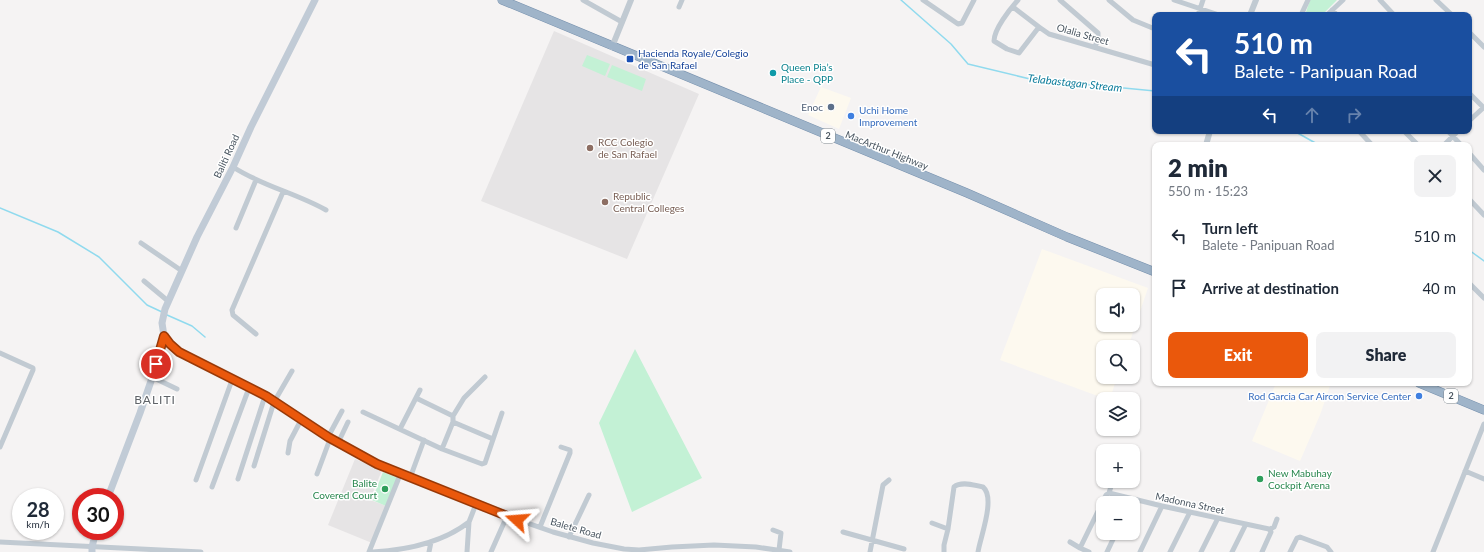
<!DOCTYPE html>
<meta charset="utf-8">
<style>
:root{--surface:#fff;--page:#f2f2f3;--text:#1f2937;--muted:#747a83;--accent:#ea580c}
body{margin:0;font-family:Lato,sans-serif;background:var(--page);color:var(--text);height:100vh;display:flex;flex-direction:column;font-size:15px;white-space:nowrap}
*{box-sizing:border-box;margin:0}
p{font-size:13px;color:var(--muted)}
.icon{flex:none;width:22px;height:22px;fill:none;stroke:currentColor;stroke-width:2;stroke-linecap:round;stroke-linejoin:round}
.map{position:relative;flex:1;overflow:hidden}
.sheet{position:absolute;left:1152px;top:142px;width:320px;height:244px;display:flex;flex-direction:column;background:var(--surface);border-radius:8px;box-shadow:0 1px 3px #0004}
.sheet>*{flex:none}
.hud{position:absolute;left:1152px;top:12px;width:320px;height:122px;border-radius:8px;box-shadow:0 1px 3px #0004;background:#1a4fa0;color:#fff;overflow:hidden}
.buttons{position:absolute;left:1096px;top:288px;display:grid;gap:8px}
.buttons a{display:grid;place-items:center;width:44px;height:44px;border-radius:8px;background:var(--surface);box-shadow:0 1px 3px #0004;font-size:20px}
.speed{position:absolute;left:12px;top:488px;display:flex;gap:8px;font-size:20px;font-weight:700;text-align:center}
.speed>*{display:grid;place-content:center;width:52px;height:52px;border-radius:50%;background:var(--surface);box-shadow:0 1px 3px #0004;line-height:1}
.speed small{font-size:10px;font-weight:400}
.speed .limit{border:6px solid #d22;background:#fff;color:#111}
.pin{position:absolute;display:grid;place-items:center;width:34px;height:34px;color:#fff;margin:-17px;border:2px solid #fff;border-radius:50%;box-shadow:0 1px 4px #0007}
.me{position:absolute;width:44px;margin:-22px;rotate:289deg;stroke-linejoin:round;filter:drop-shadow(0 0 3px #0008)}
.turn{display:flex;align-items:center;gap:14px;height:84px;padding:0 16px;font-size:18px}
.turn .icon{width:52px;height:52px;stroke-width:2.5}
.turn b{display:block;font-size:28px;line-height:34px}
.lanes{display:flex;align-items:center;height:38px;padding:0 16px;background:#0003;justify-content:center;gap:20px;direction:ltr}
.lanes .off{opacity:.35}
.round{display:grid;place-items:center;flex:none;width:42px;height:42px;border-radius:8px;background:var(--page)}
.summary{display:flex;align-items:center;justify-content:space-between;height:68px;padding:0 16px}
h1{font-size:24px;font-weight:800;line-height:30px}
.action{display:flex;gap:8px;margin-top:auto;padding:8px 16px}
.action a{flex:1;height:46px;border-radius:8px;background:var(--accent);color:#fff;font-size:16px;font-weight:800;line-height:46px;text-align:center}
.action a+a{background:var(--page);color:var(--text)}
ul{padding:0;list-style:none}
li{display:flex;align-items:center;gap:12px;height:52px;padding:0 16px}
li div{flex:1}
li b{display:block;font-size:15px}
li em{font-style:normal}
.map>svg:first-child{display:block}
</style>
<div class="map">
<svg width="1484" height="552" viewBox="0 0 1484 552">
<rect width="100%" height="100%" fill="#f5f3f3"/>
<path fill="#fdf9ef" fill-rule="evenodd" d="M821,87l30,11 -12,31 -31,-14z
M1042,249l106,39 -20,59h-25v30h14l-7,22h-4l-106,-39zM1103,295h30v30h-30z
M1276,383h55l-11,32 -20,46 -48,-20z"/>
<path fill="#e6e4e5" d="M554,31l145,63 -72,165 -146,-58z
M355,459l27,11 -12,30 17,6 -15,37 -44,-18z"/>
<path fill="#c3f1d5" d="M1310,0h27l-15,15h-17z
M587,55l23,9 -5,12 -23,-10z
M612,65l34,14 -4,12 -35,-14z
M635,349l67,129 -70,34 -33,-89z
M383,472l15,6 -12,28 -14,-6z"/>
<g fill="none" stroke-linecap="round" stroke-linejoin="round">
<path stroke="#90daee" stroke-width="1.5" d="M901,0l50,44 17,20 62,15 125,12
M1294,131l25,14
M0,208l58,24 41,25 48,48 15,7
M1469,250l15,11
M167,315l25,11 13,11"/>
<g stroke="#7690ad" stroke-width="9">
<path id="trunk" d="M502,0l465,193 100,44 88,35
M1419,383l65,27"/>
</g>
<path stroke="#c1cad2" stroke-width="5" d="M583,0l39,22
M923,0l35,24 4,-1 12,-23
M1018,0c-8,9 -24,29 -24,41l13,8 12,4 20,-26
M1060,0l38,33v6l-3,8
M1109,0l24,20 22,9
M1174,0l45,15
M1380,0l14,15
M1436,0l16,15
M679,7l3,-7
M1013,7l26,20 10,7 106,31
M1332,10l5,5
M1198,15l5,-15
M1301,15l7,-15
M1327,15l16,-15
M1469,32l15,15
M1469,93l15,15
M1469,121l14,-13
M1359,131l13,14
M1404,131l14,14
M1448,131l13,14
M1444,145l14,-14
M1469,153l15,17
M233,167c29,19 63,26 93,43
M1469,199l15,16
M236,228l20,-48
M141,243l41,28
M144,281l24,20
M1469,283l15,15
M256,334l-23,-19 -1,-5 51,-118
M164,336l6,8 9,8 86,44 63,41 49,28 116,46 60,21 40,11 31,6 15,1 33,-3 42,-2 42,2 34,5
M0,353l33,15v2l-33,77
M152,377l25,12
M416,398l37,18v6l-11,27
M363,412l79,37 40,15 3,-1 17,-50
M453,416l11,-18 21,-21
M453,422l40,17
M400,429l20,-39
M328,437l14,-26
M338,443l10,-21
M288,453l2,-12 11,-21
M254,466l20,-64 18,-31
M1465,471l19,8
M317,474l13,-35
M410,478l14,-38
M238,479l27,-83
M196,480l36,-100
M212,487l37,-99
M1109,493l3,-10
M932,523l16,6
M540,527l30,-74v-3l-9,-3
M1270,529l4,-2 3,-8
M773,530l8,3 -2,17
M843,532l61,17
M569,537l20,-42
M0,542l201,10
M1070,542l10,6
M369,552l31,-77
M373,552c34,-2 69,-9 96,-30
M429,552l2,-10
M467,552l2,-30 7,-18
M491,552l16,-36
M870,552l13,-67 6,-5
M944,552v-7l4,-16 6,-42c7,-6 21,-2 29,0 13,11 -3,51 -5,65
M1089,552l-9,-4 26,-53 3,-2 53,13 107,23 2,3 -9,20
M1107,552l9,-19
M1140,552l22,-46
M1170,552l20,-40
M1201,552l17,-34
M1232,552l14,-28
M1290,552l7,-14 3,-1 27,10 4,5
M1433,552l51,-128"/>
<path stroke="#c1cad2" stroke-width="6" d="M1250,15l6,-15
M612,47l19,-47
M1206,145l4,-14"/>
<path stroke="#c1cbd6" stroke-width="7" d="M108,497l32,-84 21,-61 3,-16 -2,-13 3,-14 32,-72 36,-70 18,-40 64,-127
M92,552v-5l4,-16"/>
<use href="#trunk" stroke="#9fb4c9" stroke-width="8"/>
</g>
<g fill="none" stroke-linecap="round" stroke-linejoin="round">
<g stroke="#983908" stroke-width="10">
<path id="route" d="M156,364l8,-28 6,8 9,8 87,44 62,41 49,27 140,56"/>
</g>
<use href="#route" stroke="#ea580c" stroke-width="7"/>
</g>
<rect fill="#1a4fb4" stroke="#fff" stroke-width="1.5" x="626" y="55" width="8" height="8" rx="2"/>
<circle fill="#0f9aa8" stroke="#fff" stroke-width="1.5" cx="773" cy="73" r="4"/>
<circle fill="#5c6f8a" stroke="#fff" stroke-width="1.5" cx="831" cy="107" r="4"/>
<g fill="#3f7fe0" stroke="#fff" stroke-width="1.5">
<circle cx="851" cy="116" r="4"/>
<circle cx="1419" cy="396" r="4"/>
</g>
<g fill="#8d6e63" stroke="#fff" stroke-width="1.5">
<circle cx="590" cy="148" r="4"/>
<circle cx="605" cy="202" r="4"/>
</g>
<g fill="#2e9e5b" stroke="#fff" stroke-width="1.5">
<circle cx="1260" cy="479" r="4"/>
<circle cx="385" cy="489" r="4"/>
</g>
<g text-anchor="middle" stroke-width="3" stroke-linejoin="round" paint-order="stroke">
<g fill="#fff" stroke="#808990" stroke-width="1">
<rect x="821" y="129" width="14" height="14" rx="3"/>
<rect x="1444" y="389" width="14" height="14" rx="3"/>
</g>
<g font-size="9" font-weight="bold" fill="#4a5661">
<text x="828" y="139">2</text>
<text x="1451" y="399">2</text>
</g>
<g font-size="10" fill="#4a5661" stroke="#fff">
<text transform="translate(1083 34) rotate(16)" y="4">Olalia Street</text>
<text transform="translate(887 150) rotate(22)" y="4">MacArthur Highway</text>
<text transform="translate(226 156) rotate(-65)" y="4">Baliti Road</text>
<text transform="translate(1190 503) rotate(12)" y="4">Madonna Street</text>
<text transform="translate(576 528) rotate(16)" y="4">Balete Road</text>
</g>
<g font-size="10" fill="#164399" stroke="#fff" text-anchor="start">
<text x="638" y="57">Hacienda Royale/Colegio<tspan x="638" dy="12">de San Rafael</tspan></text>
</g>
<g font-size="10" fill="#0d838f" stroke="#fff" text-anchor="start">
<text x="781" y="71">Queen Pia’s<tspan x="781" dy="12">Place - QPP</tspan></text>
</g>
<g font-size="10" fill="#4e5e75" stroke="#fff" text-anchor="end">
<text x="823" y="111">Enoc</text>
</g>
<g font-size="10" fill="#366cbe" stroke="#fff" text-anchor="start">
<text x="859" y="114">Uchi Home<tspan x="859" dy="12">Improvement</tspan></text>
<text x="1411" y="400" text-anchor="end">Rod Garcia Car Aircon Service Center</text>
</g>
<g font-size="10" fill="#785e54" stroke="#fff" text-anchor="start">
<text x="598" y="146">RCC Colegio<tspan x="598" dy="12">de San Rafael</tspan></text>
<text x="613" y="200">Republic<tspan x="613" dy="12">Central Colleges</tspan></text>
</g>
<g font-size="10" fill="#27864d" stroke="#fff" text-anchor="start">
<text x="1268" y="477">New Mabuhay<tspan x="1268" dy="12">Cockpit Arena</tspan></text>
<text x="377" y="487" text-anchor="end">Balite<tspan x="377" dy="12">Covered Court</tspan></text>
</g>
<g font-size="11" font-style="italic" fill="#0c7c9b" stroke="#fff">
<text transform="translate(1075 83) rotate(6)" y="4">Telabastagan Stream</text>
</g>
<g font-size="12" letter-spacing="1" fill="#5f6368" stroke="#fff">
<text x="155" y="404">BALITI</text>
</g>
</g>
</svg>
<div class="buttons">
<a><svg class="icon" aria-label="sound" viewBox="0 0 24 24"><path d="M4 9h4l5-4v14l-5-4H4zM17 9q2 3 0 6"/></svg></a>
<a><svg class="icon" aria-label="search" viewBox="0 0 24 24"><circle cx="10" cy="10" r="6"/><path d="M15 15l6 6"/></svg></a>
<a><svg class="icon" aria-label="layers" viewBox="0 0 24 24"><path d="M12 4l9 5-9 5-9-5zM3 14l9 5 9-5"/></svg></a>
<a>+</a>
<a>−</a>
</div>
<div class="speed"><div>28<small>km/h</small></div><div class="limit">30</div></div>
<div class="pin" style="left:156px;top:364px;background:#d93025"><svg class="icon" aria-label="arrive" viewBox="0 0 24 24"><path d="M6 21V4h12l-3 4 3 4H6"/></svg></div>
<svg class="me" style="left:517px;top:520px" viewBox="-20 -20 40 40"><path d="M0-17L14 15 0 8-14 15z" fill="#ea580c" stroke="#fff" stroke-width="4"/></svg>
<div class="hud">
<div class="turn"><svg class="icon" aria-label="left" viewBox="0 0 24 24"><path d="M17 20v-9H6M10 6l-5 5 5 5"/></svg><div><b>510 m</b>Balete - Panipuan Road</div></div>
<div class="lanes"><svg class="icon" aria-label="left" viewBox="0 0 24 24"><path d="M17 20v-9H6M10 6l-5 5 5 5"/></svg><svg class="icon off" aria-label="ahead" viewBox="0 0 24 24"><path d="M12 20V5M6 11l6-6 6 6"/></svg><svg class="icon off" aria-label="right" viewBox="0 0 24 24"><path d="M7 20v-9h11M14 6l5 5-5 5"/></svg></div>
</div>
<section class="sheet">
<div class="summary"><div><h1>2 min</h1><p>550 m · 15:23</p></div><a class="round"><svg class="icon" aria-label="close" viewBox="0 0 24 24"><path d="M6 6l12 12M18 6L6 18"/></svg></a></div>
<ul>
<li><svg class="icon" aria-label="left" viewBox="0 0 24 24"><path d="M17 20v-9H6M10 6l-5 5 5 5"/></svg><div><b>Turn left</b><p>Balete - Panipuan Road</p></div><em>510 m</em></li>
<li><svg class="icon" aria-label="arrive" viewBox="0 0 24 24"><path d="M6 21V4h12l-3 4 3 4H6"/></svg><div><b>Arrive at destination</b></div><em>40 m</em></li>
</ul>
<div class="action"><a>Exit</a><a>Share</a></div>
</section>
</div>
